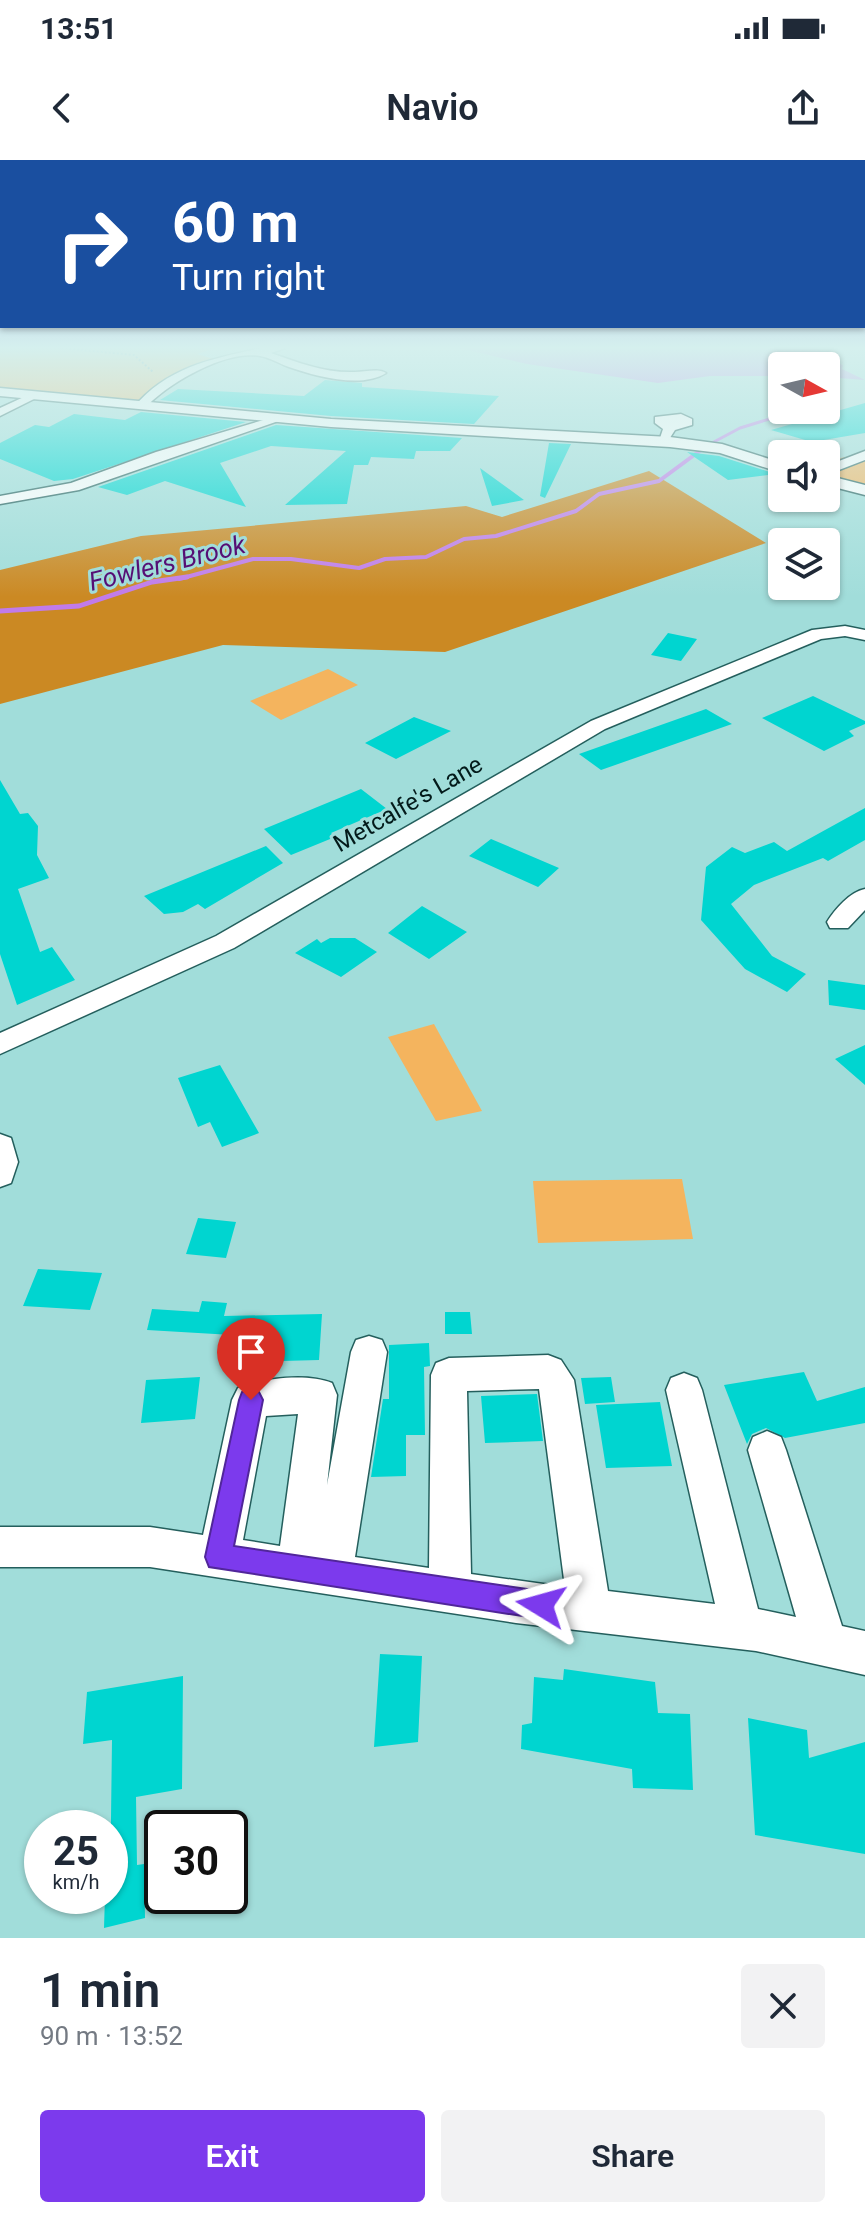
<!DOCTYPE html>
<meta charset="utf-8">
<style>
:root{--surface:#fff;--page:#f2f2f3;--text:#1f2937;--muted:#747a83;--accent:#7c3aed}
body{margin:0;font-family:Roboto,sans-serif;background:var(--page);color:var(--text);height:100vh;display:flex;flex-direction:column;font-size:30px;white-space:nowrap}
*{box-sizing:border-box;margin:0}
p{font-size:26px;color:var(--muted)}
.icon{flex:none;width:44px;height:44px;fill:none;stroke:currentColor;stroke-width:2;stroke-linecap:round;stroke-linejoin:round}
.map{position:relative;height:1778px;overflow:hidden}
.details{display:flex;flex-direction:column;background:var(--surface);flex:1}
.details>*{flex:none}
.banner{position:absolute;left:0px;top:0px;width:866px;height:168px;box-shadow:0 2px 6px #0004;background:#1a4fa0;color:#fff;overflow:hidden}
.needle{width:52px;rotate:98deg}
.controls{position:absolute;left:768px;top:192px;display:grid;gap:16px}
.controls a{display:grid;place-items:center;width:72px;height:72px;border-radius:8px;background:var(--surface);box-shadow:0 2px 6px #0004;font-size:40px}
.speed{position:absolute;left:24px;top:1650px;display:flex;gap:16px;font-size:40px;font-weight:700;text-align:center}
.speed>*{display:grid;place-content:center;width:104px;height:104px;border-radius:50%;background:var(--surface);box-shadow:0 2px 6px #0004;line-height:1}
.speed small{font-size:20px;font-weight:400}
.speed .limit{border:4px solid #111;border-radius:12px;background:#fff;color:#111}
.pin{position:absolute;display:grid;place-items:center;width:68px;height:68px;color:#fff;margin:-82px -34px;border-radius:50% 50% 50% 0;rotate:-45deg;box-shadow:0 0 8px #0007}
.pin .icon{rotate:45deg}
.me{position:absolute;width:88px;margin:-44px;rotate:278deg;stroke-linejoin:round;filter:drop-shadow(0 0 6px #0008)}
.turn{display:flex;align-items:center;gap:28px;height:168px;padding:0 40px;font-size:36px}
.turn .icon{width:104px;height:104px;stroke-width:2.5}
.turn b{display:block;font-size:56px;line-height:68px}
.round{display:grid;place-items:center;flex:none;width:84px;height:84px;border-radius:8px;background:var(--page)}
.headline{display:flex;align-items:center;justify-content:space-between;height:136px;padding:0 40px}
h1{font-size:48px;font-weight:600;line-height:60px}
.cta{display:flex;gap:16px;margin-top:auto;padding:16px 40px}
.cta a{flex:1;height:92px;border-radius:8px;background:var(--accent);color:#fff;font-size:32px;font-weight:600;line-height:92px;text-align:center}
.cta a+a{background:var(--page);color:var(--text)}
.status{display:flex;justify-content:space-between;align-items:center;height:56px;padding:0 40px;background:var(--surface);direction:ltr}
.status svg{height:22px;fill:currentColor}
header{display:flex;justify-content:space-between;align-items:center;height:104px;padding:0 40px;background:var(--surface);font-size:36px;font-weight:600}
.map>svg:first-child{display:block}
</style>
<div class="status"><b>13:51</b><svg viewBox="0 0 49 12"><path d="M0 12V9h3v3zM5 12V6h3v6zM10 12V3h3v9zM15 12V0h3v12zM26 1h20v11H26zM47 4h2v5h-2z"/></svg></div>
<header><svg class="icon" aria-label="back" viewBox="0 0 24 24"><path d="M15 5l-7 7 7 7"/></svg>Navio<svg class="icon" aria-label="share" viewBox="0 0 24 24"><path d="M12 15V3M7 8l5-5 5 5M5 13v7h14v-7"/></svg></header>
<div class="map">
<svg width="865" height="1778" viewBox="0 0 865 1778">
<rect width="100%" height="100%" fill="#a1ddda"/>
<path fill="#f4b45e" d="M0,188h215l-18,6 23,7 -56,19 -25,27 -139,-15z
M865,293v32l-39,-9v-15z
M328,509l30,16 -77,35 -31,-19z
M434,864l48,87 -46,10 -48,-84z
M682,1019l11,60 -155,4 -5,-62z"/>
<path fill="#cb8923" d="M649,311l117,72 -321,109 -222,-7 -223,59v-134l141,-34 325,-30 36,11z"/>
<path fill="#c17be9" d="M459,188h359l6,8 10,3 -3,2 12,4 -1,4 23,11 -39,-3v-11h-44v10h-72l-52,7 -131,-19z"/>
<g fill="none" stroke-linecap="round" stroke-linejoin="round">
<path stroke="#c17be9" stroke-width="3" d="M710,284l30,-16 59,-18"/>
<path stroke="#c17be9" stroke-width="4" d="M179,419l74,-20h38l68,9 26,-9 41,-2 38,-18 32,-3 80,-25 23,-17 60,-13 42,-31"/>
<path stroke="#c17be9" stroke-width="5" d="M0,451l79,-5 73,-24 35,-5"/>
</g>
<path fill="#00d5d0" d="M325,220l37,3v4l137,9 -25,28 -143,-8 -171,-16 18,-11 126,7z
M865,243v30l-53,9 -41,-12z
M141,252l105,10 -173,57 -19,2 -54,-22v-16l35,-18 14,2 25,-13 51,6z
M276,265l186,13 -12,13h-34l-2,8 -43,-2 -3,8h-14l-7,39 -62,1 61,-54 -75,-5 -51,17 26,44 -81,-26 -38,14 -29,-8z
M549,283l22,1 -26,54 -5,-2z
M687,292l32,4 57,18 -48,6z
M480,308l44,32 -32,6z
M668,473l29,6 -16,22 -30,-6z
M813,536l52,25v3l-16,7 5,5 -30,15 -62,-33z
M706,549l26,15 -131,46 -22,-16z
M414,557l37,14 -55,28 -31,-16z
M0,620l20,34 8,-1 10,13 -1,29 12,23 -31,11 22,63 12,-5 23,33 -58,25 -17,-51z
M361,629l26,20 -56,24 4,4 -44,18 -27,-26z
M865,648v32l-37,21 -5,-3 -69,27 -23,19 41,52 34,18 -19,18 -42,-23 -44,-49 5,-53 26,-20 13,6 29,-11 13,9z
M491,679l68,29 -21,19 -69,-31z
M266,686l17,17 -78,46 -7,-5 -15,8 -19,2 -20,-18z
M422,746l45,26 -38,27 -41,-26z
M330,778h25l22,14 -36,25 -46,-24 22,-14 4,4z
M828,820l37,5v25l-36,-5z
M865,885v40l-30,-26z
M220,905l39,68 -37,14 -12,-25 -12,5 -20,-49z
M198,1058l38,4 -10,36 -40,-4z
M38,1109l64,4 -12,37 -67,-4z
M202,1141l25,2 -3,13 98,-2 -3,46 -73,2 3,-26 -102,-6 5,-21 47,3z
M445,1152h25l2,22h-27z
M429,1183l1,23 -6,1 1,68h-19v41l-35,1 12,-78h6v-54z
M804,1212l13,29 48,-14v36l-80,15 -19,-10 -14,6 -5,10 -23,-59z
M200,1217l-5,42 -54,4 5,-43z
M611,1217l4,25 -30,2 -4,-26z
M537,1234l6,47 -58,2 -4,-47z
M660,1242l12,64 -66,2 -10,-63z
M380,1494l42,2 -4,86 -44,5z
M564,1509l91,13 3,31 32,1 3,76 -60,-2 -1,-19 -111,-20 1,-24 10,-2 2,-46 29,3z
M183,1516l-1,113 -46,8 1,68 7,-1 1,54 -41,10 1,-32h5l2,-156 -29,4 4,-52z
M748,1558l59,12 2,28 56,-16v112l-110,-19z"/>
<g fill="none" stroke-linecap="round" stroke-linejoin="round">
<g stroke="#245f5d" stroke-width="3">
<path id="minor" d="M262,188h23l-14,5c28,10 54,20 83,19 11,0 24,-4 32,1 -25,16 -71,3 -97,-6 -9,-3 -20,-10 -29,-11 -36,-6 -93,28 -116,53l-10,-2c33,-40 80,-49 128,-59z
M26,236l10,2 -36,18v-8z
M681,254l11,5v6l-17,5 -9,14h-8l5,-15 -8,-6v-6z
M277,256l10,2 -208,72 -79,14v-8l71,-13 85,-31z
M865,291v9l-39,15v-9z
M845,466l20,4v10l-20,-4 -24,3 -216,90 -371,219 -234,106v-21l216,-97 375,-215 221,-91z
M865,729v21l-17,18h-18l-3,-6c8,-13 23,-30 38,-33z
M0,974l11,4 7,24 -7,21 -11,4z
M369,1176l13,4 5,12 -32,205 74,11 2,-193 5,-12 13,-5 99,-3 13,5 13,20 34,211 107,13 -49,-214 5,-12 13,-5 13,5 5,12 56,219 38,8 -48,-167 5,-13 14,-6 14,6 5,13 56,176 23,5v44l-109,-24 -240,-28 -366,-56h-150v-40h150l53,8 29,-135 6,-12c25,-10 69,-15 94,-5l5,12 -10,90 24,-133 5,-12zM539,1229l26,198 -94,-13 -4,-183zM298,1254l-18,132 -37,-6 23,-124z"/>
</g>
<g stroke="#245f5d" stroke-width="3">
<path id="major" d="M0,228l331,31 339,18 52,7 60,19v10l-62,-20 -50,-6 -339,-20 -331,-31z
M826,315l39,10v10l-39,-10z"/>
</g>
<path stroke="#5a8583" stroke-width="2" stroke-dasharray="2 2" stroke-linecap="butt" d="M61,188l73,7 19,17"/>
<use href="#minor" fill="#fff" fill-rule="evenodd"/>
<use href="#major" fill="#fff" fill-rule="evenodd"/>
</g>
<linearGradient id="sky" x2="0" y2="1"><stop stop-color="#989de8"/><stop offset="0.43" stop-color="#d5f0ee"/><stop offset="1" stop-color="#d5f0ee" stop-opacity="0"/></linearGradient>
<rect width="865" height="437" fill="url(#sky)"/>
<path fill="#7c3aed" stroke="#51269a" stroke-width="2" d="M251,1229l8,3 4,8 -29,146 307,45 10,4 4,10 -4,10 -10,4 -332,-52 -4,-10 34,-157 3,-8z"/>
<g text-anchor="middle" stroke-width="6" stroke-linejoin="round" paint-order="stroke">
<g font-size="24" fill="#031a1a" stroke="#a1ddda">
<text transform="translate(408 644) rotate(-30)" y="8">Metcalfe's Lane</text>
</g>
<g font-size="26" font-style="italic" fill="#560f74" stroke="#a1ddda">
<text transform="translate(167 403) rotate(-14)" y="9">Fowlers Brook</text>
</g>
</g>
</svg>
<div class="controls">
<a><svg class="needle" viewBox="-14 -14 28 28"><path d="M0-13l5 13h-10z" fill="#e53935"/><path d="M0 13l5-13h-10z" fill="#747a83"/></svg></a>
<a><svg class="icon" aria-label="sound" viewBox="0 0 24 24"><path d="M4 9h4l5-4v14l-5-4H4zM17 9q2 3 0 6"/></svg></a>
<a><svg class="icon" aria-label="layers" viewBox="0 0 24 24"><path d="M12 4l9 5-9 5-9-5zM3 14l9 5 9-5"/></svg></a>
</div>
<div class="speed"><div>25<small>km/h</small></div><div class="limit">30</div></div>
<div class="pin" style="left:251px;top:1240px;background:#d93025"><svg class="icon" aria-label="arrive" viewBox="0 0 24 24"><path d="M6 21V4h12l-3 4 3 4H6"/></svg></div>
<svg class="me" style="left:541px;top:1445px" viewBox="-20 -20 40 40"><path d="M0-17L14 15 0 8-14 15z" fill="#7c3aed" stroke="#fff" stroke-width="4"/></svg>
<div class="banner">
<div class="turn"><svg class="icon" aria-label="right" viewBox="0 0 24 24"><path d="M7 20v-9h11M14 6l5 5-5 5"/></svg><div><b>60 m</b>Turn right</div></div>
</div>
</div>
<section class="details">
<div class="headline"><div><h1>1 min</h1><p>90 m · 13:52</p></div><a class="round"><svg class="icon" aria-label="close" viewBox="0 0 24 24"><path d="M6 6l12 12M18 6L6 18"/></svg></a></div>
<div class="cta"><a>Exit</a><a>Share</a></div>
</section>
